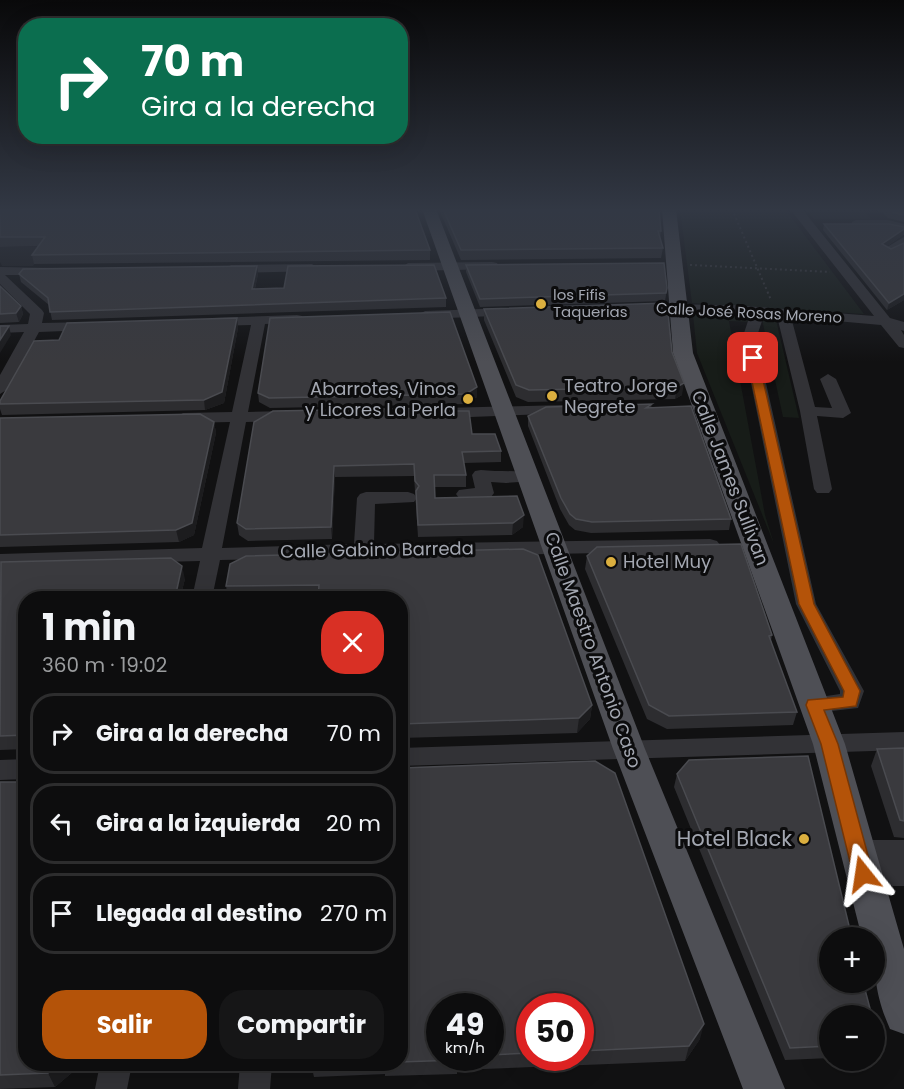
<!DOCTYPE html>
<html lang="es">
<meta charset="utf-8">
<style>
:root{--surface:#0d0d0e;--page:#161617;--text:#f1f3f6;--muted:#9a9c9e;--line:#2d2d2e;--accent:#b45309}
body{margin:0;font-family:Poppins,sans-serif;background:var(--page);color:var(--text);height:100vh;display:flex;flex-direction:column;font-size:22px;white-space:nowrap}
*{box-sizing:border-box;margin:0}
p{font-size:20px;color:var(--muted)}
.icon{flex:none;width:33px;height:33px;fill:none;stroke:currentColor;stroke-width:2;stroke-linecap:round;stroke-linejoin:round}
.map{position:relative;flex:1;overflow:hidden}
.drawer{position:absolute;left:18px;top:591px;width:390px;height:480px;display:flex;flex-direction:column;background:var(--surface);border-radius:24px;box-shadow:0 6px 24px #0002,0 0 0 2px var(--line)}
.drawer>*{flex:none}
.guide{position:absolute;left:18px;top:18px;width:390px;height:126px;border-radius:24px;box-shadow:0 6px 24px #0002,0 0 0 2px var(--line);background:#0b6e4f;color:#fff;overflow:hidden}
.fabs{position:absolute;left:819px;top:927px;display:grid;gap:12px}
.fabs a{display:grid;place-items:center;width:66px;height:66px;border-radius:50%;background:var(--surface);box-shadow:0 6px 24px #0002,0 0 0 2px var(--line);font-size:30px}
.speed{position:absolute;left:426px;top:993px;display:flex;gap:12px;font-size:30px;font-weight:700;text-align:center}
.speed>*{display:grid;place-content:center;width:78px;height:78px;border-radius:50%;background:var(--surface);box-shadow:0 6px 24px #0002,0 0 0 2px var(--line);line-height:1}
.speed small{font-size:15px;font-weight:400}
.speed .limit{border:9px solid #d22;background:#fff;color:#111}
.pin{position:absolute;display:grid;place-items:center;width:51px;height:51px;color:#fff;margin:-26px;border-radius:12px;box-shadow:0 3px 9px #0006}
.me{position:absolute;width:66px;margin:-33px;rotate:345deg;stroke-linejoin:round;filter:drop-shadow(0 0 4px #0008)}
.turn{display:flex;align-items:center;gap:21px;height:126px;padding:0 24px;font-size:27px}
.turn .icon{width:78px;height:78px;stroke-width:2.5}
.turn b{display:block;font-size:42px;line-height:51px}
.round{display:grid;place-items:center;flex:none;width:63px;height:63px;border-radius:24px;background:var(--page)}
.head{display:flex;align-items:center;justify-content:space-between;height:102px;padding:0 24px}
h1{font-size:36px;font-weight:700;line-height:45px}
.button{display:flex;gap:12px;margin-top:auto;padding:12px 24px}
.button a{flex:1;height:69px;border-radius:24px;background:var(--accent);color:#fff;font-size:24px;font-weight:700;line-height:69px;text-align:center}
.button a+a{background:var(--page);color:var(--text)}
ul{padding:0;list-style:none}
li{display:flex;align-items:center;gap:18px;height:81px;margin:0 12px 9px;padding:0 12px;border:3px solid var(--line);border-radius:24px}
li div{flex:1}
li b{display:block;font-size:22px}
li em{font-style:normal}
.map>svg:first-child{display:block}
</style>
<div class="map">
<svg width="904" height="1089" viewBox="0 0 904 1089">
<rect width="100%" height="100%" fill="#111112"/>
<path fill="#1d1d1f" d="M805,209h56l10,10h-57z
M48,246l-15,20h-31l-2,-4v-15z"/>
<path fill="#171c18" d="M680,209h105l79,105 -172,-11z
M695,314l55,3 1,5 -22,-1 36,194 9,29 -77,-191 -4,-38z
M762,319l14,1 23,98 -16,-1z"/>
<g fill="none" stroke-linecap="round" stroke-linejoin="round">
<path stroke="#38393d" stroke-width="2" stroke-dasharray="2 3" stroke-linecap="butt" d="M732,209l39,91
M690,265l140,7"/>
<path fill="#323236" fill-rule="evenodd" d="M790,209h12l88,109 14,4v9l-3,-1 3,5v13l-5,-1 -18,-22 -90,-8 24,90 17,1 -12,-29 8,-5 8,5 15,34 -8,5 -26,-2 15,73 -3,4h-12l-3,-4 -14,-78 -23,-95 -15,-1 1,3 -7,21 60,265 48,87 -6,17 -44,5 -8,-2 -4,-6 4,-6 34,-5v-3l-44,-87 -54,-265 7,-21 -2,-4 -106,-2 -7,-4 7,-4 92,1 141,11z
M856,220h32l16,4v8l-16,-4 -36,-2v-4z
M904,237v9l-16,8 -6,-4z
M492,262l5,1 1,3 -1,3 -89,2 -6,-4 6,-4z
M312,264l6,4 -1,3 -86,2 -6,-4 6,-4z
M0,267l53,1 1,3 -6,4h-43l37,35 2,3 -2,10 48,-1 7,4 -7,4 -51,2 -31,57 -8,5v-19l24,-43 -24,1v-8l28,-1 2,-10 -30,-30z
M510,308l5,1 2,3 -2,3 -90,4 -7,-4 7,-4z
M297,315l5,1 2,3 -2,3 -37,2 -17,88 40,-1 8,5 -8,5 -42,1 -24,126 132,-4 3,-46 3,-4 6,-2h42l6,2 3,4 -3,4 -39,2 -1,40 336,-5 7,2 3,4 -3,4 -7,2 -490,9 -8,38h-20l8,-37 -200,5v-12l202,-6 28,-126 -47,1 -8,-5 8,-5 49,-1 19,-87 -39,1 -7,-4 7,-4z
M564,405l6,2 2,3 -2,3 -126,5 -8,-5 8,-5z
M481,470c16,2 39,0 53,3l3,4 -3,4 -28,2 -15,-1 3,11 -3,4 -26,2 -6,-1 -3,-4 3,-4 16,-2 -3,-13 3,-4z
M904,732v18l-504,16v-18z
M26,759v20l-26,1v-20z
M857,840h47v22h-47l-10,-3 -3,-8 3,-8z
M863,862h41v24h-41l-10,-4 -4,-8 4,-8z
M100,1064h32l-5,25h-32z
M240,1064h32l-2,25h-32z"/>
<path fill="#4e4f55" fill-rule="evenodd" d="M422,209h14l209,540 140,340h-42l-130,-340z
M662,209h14l17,144 152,391 59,205v85l-14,-5c-15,-34 -16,-56 -16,-91h-12l-49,-194 -140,-391z"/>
</g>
<path fill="#2d2d30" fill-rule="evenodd" d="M0,209l430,41v10l-396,4 -2,-9 6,-9 -38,1z
M439,209h220l2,22 -1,8 3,9 -2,10 -200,2z
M879,209h25v13l-16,-4z
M824,224l80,3v8h-1l-17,12 5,2 13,-6v57l-17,10 -64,-80z
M664,263l2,32 -1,6 -185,6 -14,-35v-7z
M19,274h239l-3,15 191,9v9l-394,13 -3,-15 -28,-23z
M0,286l21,20 2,8 -4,8 -19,1z
M484,309l188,43 10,43 -7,4 -147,3 -12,-5 -32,-77z
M450,312l27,85 -11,7 -196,4 -11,-6 -1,-9z
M237,318l1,10 -14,75 -19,7 -203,5 -2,-6v-8l59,-61z
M652,404l-1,4 80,111 -2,11 -138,3 -16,-3 -6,-5 -9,-16 -32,-83v-10z
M442,408v3l30,23 29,17v11l-37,1 2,12v12h-31v11l82,-2 6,31 -11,8 -94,2 -4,-61 -79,1 -3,62 -84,2 -9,-6 -2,-12 17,-101z
M0,418l214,4 2,11 -22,102 -15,7 -179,5z
M523,549l69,156 -2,14 -13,14 -177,5v-140h-172l-2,-12z
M587,556l185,79 -1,6 26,71 -4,13 -126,4 -20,-10 -62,-150z
M0,564l185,15 -5,19h-154v151l-26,1z
M904,748v90l-10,-1 -23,-71 6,-17z
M400,768l300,271 -15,22 -228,9v4l-72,2v-2l-71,3 -3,-13h89zM490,1006v52h-50zM530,1006h50v52h-50z
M677,774l153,242v42l-45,2 -111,-273z
M0,782l26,282h55v1l-26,22 -55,2z
M874,1043h4l-4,9z"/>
<path fill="#1c1c1e" d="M904,229l-1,6 -23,16 2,-7z
M257,266l1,8 -5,23 -1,-8z
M904,294v6l-17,10 2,-7z
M21,306l2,8 -4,8 -3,-9z
M237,318l1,10 -14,75 -19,7 -1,-10z
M9,326l2,9 -11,18v-13z
M684,383l-2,12 -7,4 2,-12z
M477,387v10l-11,7v-10z
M214,422l2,11 -22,102 -15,7 -3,-12z
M334,466l1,11 -3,62 -1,-12z
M524,515l-1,12 -11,8 1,-12z
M182,566l3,13 -5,19h-5z
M592,705l-2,14 -13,14 2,-15z
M704,1024l-4,15 -15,22 4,-15z
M60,1064h21v1l-26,22 -7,-14z"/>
<path fill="#3a3a3e" stroke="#4a4b50" stroke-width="1.5" d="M0,209h415l15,41 -398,5 13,-18h-45z
M443,209h216l2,22h-3l5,17 -202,2z
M887,209h17v6l-15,-4z
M824,224h65l15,3v2l-22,15 9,5 13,-6v51l-15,9z
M664,263l3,25 -1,5 -186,6 -14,-34z
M434,265l12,33 -396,14 -2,-14 -29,-24 4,-5 234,-3 -5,23 32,-1 4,-22z
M0,286l21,20 -5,7 -16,1z
M667,303l5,49 12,31 -7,4 -148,3 -13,-5 -32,-76z
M450,312l27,75 -11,7 -197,4 -11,-5 12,-75z
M237,318l-15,74 -18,8 -204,4v-3l34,-60 25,-1 8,-17z
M0,326h9l-9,14z
M652,404l-6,4 45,-2 40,113 -139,3 -16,-3 -6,-5 -9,-16 -33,-82 18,-9z
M442,408l-6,3h33l3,23h23l6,17 -39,1 4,23h-32l1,23 82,-2 7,19 -11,8 -95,2 -2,-34 3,-5 -4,-5 -1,-17 -80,2 -3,61 -85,2 -9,-6 17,-101 19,-11z
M200,414l14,8 -22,101 -16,7 -176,5v-117z
M741,544l31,91 -3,1 28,76 -128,4 -20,-11 -62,-149 10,-9z
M523,549l15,6 54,150 -13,13 -179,6v-126h-82l1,-13 -93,1 4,-22 16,-8z
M171,558l11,8 -7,32h-149v137l-26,1 1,-174z
M904,748v73l-4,-1 -23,-71z
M808,756l44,182h-22v44h33l9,34h-42v30l-40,2 -113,-274 12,-14z
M595,761l20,12 89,251 -15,22 -109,5v-45h-50v47l-40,2v-49h-50v52h17v2l-57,2v-294z
M21,780h5v284h34l-12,9 -48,2v-293h21z
M874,1027l4,16h-4z"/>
<linearGradient id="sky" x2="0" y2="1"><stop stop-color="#09090a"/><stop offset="0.58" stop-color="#323844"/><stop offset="1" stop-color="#323844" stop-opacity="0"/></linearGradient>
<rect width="904" height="362" fill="url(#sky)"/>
<path fill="#b45309" stroke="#753606" stroke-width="1.5" d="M753,355l5,3 56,246 46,87 -4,15 -32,4 14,34 35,130 -3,6 -7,3 -7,-3 -3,-6 -32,-130 -15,-39 2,-5 35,-3 1,-6 -45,-87 -52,-246z"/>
<g fill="#dbaf3f" stroke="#0c0c0d" stroke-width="2">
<circle cx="541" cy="304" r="6"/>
<circle cx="552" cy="396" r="6"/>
<circle cx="468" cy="399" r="6"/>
<circle cx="611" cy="562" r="6"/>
<circle cx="804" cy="839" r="6"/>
</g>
<g text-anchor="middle" stroke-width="6" stroke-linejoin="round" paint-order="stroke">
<g font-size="15" fill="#a3a7b1" stroke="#0c0c0d" text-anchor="start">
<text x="553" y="300">los Fifis<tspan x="553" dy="17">Taquerias</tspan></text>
</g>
<g font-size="15" fill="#a3a7b1" stroke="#0c0c0d">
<text transform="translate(749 313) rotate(3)" y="5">Calle José Rosas Moreno</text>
</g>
<g font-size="18" fill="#a3a7b1" stroke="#0c0c0d" text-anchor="start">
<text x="564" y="392">Teatro Jorge<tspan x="564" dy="21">Negrete</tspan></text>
<text x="456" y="395" text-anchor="end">Abarrotes, Vinos<tspan x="456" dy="21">y Licores La Perla</tspan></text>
<text x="623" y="568">Hotel Muy</text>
</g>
<g font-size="18" fill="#a3a7b1" stroke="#0c0c0d">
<text transform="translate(730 478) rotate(69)" y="6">Calle James Sullivan</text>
<text transform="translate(377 550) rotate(-1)" y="6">Calle Gabino Barreda</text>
<text transform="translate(593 650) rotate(70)" y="6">Calle Maestro Antonio Caso</text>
</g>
<g font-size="21" fill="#a3a7b1" stroke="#0c0c0d" text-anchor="end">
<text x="792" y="846">Hotel Black</text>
</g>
</g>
</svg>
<div class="fabs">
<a>+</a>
<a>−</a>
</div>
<div class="speed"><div>49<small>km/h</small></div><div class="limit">50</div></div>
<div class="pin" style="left:753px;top:358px;background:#d93025"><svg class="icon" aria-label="arrive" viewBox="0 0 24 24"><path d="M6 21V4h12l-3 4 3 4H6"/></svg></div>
<svg class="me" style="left:863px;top:874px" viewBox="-20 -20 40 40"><path d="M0-17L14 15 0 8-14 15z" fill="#b45309" stroke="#fff" stroke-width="4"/></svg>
<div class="guide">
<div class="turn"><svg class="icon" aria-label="right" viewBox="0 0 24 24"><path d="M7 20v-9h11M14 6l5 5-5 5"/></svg><div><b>70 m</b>Gira a la derecha</div></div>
</div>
<section class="drawer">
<div class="head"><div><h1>1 min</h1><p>360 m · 19:02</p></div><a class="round" style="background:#d93025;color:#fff"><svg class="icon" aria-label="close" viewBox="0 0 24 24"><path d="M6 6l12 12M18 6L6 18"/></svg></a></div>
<ul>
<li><svg class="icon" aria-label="right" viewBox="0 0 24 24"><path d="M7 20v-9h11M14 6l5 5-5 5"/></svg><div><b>Gira a la derecha</b></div><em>70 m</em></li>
<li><svg class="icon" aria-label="left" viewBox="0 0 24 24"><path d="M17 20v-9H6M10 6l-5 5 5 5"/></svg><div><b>Gira a la izquierda</b></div><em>20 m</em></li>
<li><svg class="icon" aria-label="arrive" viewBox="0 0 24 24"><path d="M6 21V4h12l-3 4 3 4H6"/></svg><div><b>Llegada al destino</b></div><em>270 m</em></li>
</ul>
<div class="button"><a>Salir</a><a>Compartir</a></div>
</section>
</div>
